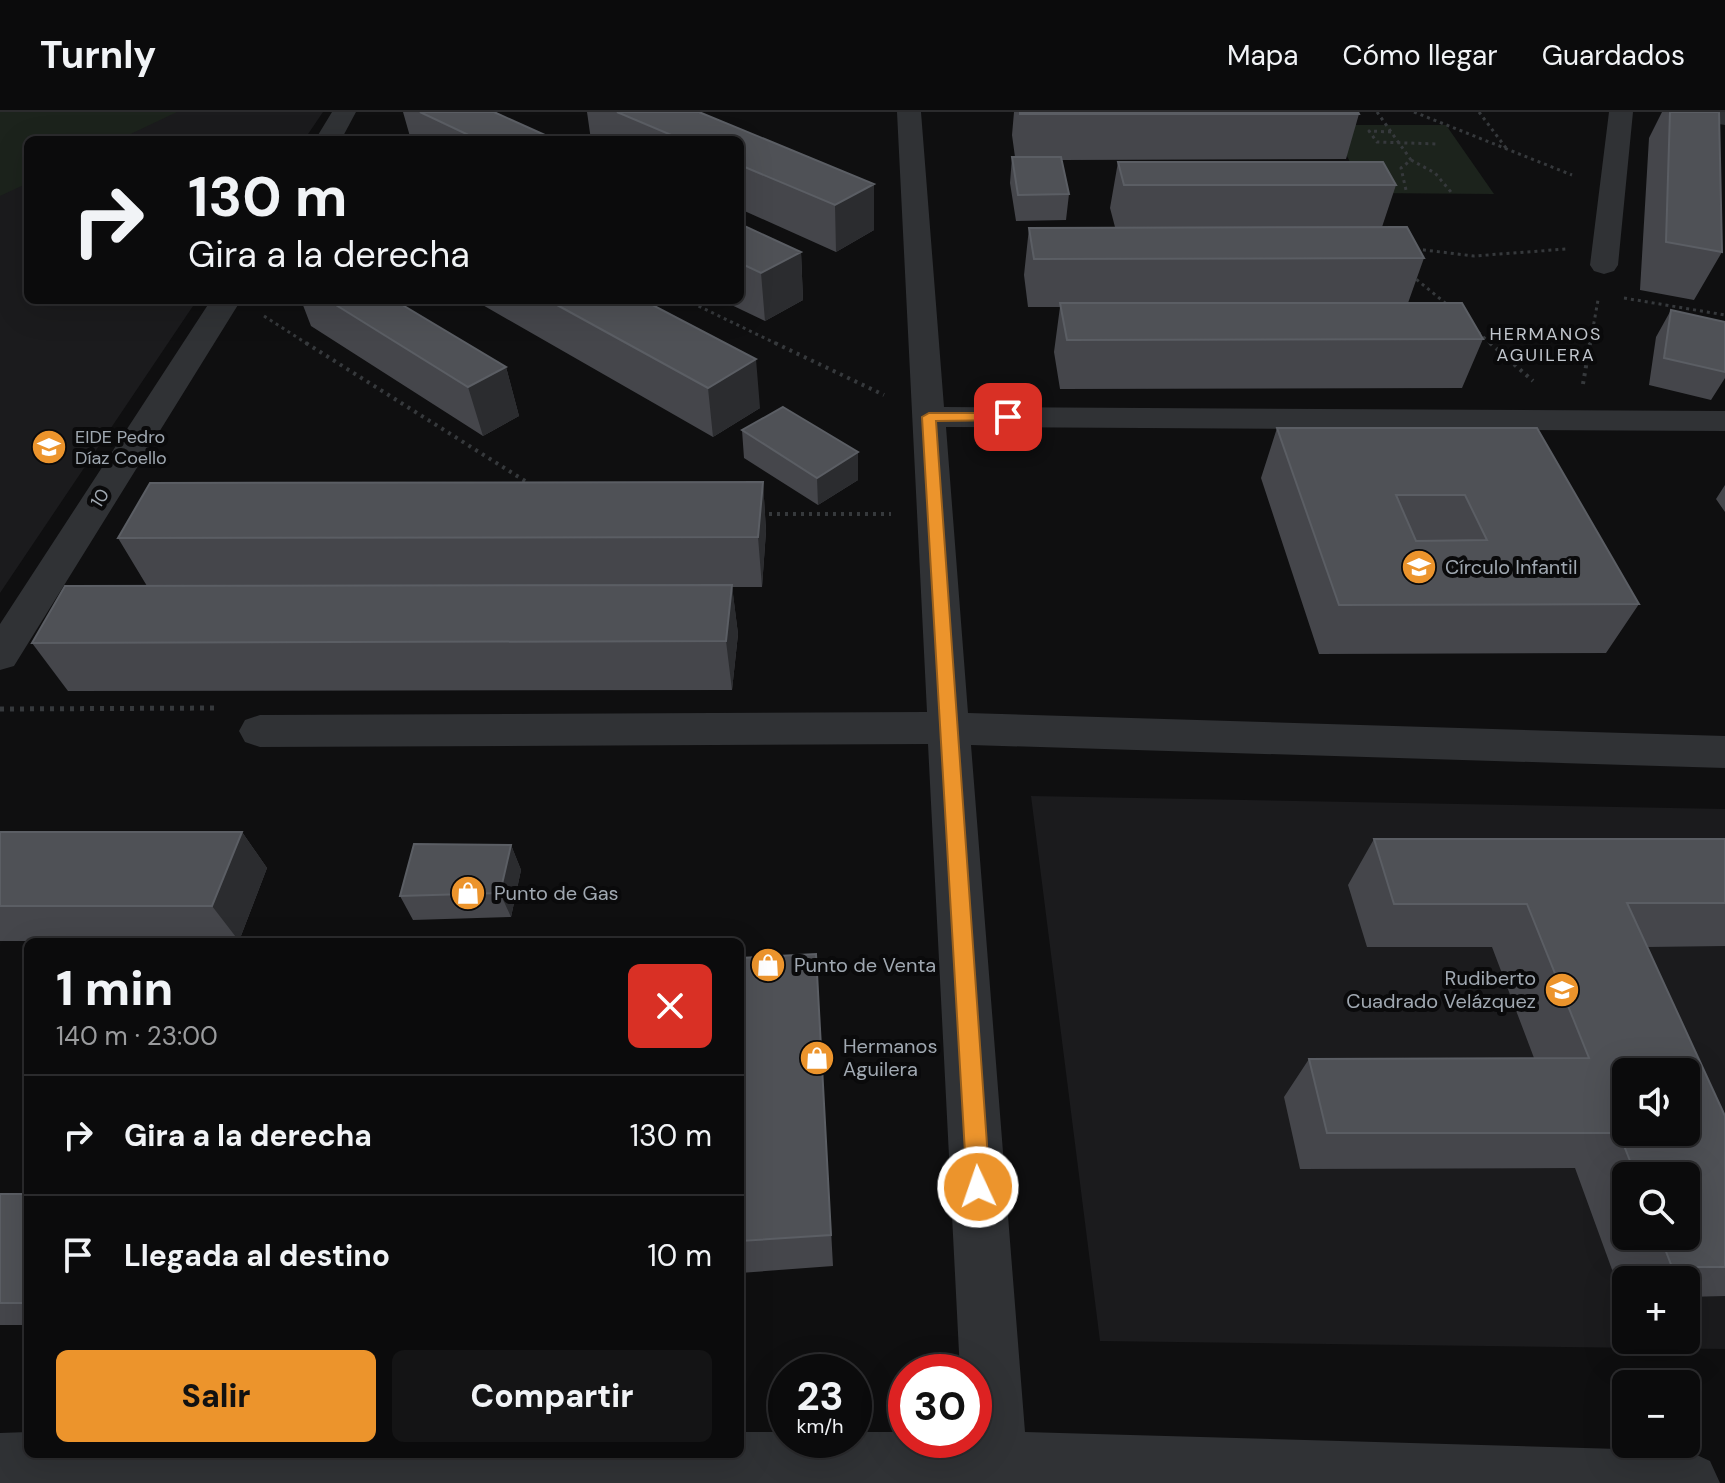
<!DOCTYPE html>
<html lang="es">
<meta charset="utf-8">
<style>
:root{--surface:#0b0b0c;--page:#141415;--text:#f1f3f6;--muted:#9a9b9d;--line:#2b2b2d;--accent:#ec942c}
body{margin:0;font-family:"DM Sans",sans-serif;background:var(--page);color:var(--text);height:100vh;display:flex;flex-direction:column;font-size:30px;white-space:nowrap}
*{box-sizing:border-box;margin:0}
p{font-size:26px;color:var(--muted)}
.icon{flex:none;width:44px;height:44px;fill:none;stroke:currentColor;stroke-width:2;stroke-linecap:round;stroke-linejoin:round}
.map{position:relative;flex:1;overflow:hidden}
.drawer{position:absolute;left:24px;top:826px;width:720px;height:520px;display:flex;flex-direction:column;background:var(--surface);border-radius:12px;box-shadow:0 8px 32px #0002,0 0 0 2px var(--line)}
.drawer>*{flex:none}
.banner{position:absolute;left:24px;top:24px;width:720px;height:168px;border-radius:12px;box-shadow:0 8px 32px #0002,0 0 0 2px var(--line);background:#0b0b0c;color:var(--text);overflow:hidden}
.controls{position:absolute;left:1612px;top:946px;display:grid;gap:16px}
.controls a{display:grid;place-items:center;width:88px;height:88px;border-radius:12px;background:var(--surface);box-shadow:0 8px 32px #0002,0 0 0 2px var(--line);font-size:40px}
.speed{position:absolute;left:768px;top:1242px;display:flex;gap:16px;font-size:40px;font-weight:700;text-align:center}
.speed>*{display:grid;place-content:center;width:104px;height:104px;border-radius:50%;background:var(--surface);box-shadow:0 8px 32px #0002,0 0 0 2px var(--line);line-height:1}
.speed small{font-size:20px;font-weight:400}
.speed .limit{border:12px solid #d22;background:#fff;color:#111}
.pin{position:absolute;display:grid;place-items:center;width:68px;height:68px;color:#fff;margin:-34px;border-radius:16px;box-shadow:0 4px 12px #0006}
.me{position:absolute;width:88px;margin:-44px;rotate:357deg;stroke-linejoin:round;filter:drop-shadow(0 0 6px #0008)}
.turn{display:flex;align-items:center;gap:28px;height:168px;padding:0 32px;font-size:36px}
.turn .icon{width:104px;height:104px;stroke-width:2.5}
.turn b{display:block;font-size:56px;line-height:68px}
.round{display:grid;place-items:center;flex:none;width:84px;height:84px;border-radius:12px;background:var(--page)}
.summary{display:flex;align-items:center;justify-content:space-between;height:136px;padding:0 32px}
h1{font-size:48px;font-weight:800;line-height:60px}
.action{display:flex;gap:16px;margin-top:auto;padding:16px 32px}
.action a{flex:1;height:92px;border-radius:12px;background:var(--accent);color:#111;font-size:32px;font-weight:800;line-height:92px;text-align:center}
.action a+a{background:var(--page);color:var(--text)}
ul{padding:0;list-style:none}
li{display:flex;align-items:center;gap:24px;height:120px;padding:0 32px;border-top:2px solid var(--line)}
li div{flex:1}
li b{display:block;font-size:30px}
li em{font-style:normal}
header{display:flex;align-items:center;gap:48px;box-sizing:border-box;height:112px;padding:0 40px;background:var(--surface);border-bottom:2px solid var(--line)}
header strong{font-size:38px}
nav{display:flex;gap:44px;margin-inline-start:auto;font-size:28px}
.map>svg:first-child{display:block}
</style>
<header>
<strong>Turnly</strong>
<nav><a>Mapa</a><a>Cómo llegar</a><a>Guardados</a></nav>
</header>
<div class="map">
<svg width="1725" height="1371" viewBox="0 0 1725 1371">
<rect width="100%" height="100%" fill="#0f0f10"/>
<path fill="#1b1b1d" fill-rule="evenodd" d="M0,0h323l-19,28h-276v160h169l-197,293z
M1031,684l694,13v540l-625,-8zM1626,960h60v60h-60zM1626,1064h60v60h-60zM1626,1168h60v60h-60z"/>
<path fill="#1c231c" d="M0,0h177l-59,28h-90v43l-28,13z
M1330,13h116l48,69 -127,-1z"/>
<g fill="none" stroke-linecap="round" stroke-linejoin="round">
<path stroke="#36393c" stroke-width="3" stroke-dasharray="3 4" stroke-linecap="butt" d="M1377,0l34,48 -10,8 5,22
M1414,0l158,63
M1479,0l27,36
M1391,20l-22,-1 8,11 62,2
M1411,48l24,13 16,19
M1416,137l58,7 92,-7
M1411,163l38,31
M1624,186l101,17
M686,188l93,45
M264,204l45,29
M1478,220l14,13
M1590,233l8,-45"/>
<path stroke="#36393c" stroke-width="4" stroke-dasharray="3 5" stroke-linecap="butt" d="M306,231l227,143
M775,231l109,52
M1490,231l43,38
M1583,272l7,-41
M761,402h130"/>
<path stroke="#36393c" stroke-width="5" stroke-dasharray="4 6" stroke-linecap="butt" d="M0,597l219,-1"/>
<path fill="#303235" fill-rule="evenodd" d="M897,0h24l23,295 781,4v20l-779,-4 22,286 757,23v32l-754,-23 54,687 663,19 22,10 10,22h-1720v-50l28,-1v22h712v-22h46v8h68v-8h52v8h68v-68h-14l-32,-628 -668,3 -15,-5 -6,-11 6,-11 15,-5 667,-3z
M1609,0h24l-15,153 -4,6 -10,3 -10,-3 -4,-6z
M1673,0h52v13l-49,-8z"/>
<path fill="#303235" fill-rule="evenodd" d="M332,0h24l-15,28h-26z
M211,188h30l-227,366 -14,4v-46z"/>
</g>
<path fill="#45464b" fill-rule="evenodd" d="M403,0h91l62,28h-145z
M587,0h112l175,118 -38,22 -96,-43v-69h-149z
M1014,0h344l1,2 -13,45 -285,1 8,34 -3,26 -50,1 -6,-38 2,-26h3l-3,-22z
M1662,0h57l3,140 -28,48 -54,-10 9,-152z
M1118,50l278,23 -14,42 42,31 -16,45 75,36 -21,49 -402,1 -6,-37 6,-45h-32l-4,-32 5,-47 86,-1 -5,-19z
M740,112l61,28 2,48 -38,21 -44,-21h19z
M301,188h93l112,67 13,49 -36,20 -172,-110z
M474,188h169l117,108 -47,29z
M1671,198l54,62v6l-14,22 -62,-15 7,-48z
M1277,316h260l102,176 -33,49 -287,1 -58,-176z
M742,318l116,50 -40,25 -74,-47z
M763,370l3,49 -4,56h-30l6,47 -6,56 -664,1 -36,-48 115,-57 -29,-48z
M1725,373v27l-9,-13z
M0,720h242l25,36 -28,73h-239z
M1374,727h351v107l-78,1 78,169v180l-39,1v-17h-60v17h-4l-47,-129 -275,1 -16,-72 25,-38 225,-1 -42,-111h-125l-19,-62zM1626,1064h60v60h-60z
M511,733l10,25 -10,47 -98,3 -13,-24z
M816,842l17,312 -93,7v-315z
M0,1082h28v131h-28z"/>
<path fill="#2b2c2f" d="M874,72v46l-38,22 -1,-47z
M801,140l2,48 -38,21 -4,-48z
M756,247l4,49 -47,29 -5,-49z
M506,255l13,49 -36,20 -15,-49z
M858,340v28l-40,25 -1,-27z
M763,370l3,49 -4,56 -4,-50z
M732,473l6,49 -6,56 -6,-49z
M242,720l25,36 -28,73 -27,-35z
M511,733l10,25 -10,47 -11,-24z"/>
<path fill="#4f5156" stroke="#5b5e64" stroke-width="2" fill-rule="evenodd" d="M420,0h74l62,28h-77z
M617,0h82l175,72 -39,21 -95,-40v-25h-57z
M1020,0h338l1,2h-339z
M1670,0h49l3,140 -56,-10z
M1012,45h49l8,37 -51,1z
M1118,50h265l13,23h-272z
M740,112l61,28 -40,21 -21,-10z
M1407,115l17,31 -390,1 -5,-31z
M328,188h66l112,67 -38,20z
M548,188h95l113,59 -48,29z
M1060,191h402l21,36 -416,1z
M1671,198l54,12v50l-61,-14z
M783,295l75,45 -41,26 -75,-48z
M1277,316h260l102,176 -300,1zM1396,383h69l22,45 -71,1z
M763,370l-5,55 -640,1 32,-55z
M732,473l-6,56 -694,2 33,-57z
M0,720h242l-30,74h-212z
M1374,727h351v64h-98l98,213v151h-53l-12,-31h26v-60h-50l-17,-43h-292l-18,-74 280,-1 -62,-154h-133zM1626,960h60v60h-60z
M414,732l97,1 -11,48 -100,3z
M816,842l15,281 -91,6v-283z
M0,1082h28v109h-28z"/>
<path fill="#ec942c" stroke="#99601d" stroke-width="2" d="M1008,301l4,1v6l-76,1 54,766 -4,8 -8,4 -8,-4 -3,-8 -45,-770 7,-4z"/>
<defs>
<g id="school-disc" transform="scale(1.8)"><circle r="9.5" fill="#ec942c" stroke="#0a0a0b"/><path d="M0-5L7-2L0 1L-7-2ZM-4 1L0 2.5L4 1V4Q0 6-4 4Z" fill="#fff"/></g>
<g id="shop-disc" transform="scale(1.8)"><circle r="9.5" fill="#ec942c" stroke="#0a0a0b"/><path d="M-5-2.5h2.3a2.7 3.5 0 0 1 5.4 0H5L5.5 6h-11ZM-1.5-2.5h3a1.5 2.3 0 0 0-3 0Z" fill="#fff"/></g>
</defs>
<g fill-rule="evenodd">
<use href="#school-disc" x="49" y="335"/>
<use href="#school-disc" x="1419" y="455"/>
<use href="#shop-disc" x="468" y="781"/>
<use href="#shop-disc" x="768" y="853"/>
<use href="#school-disc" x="1562" y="878"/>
<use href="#shop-disc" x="817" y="946"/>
</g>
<g text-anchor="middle" stroke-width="8" stroke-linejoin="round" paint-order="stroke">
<g font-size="18" letter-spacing="2" fill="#c1c6cd" stroke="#0a0a0b">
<text x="1546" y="228">HERMANOS<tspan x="1546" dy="21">AGUILERA</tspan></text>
</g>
<g font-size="18" fill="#a0a8b1" stroke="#0a0a0b" text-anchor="start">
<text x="75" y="331">EIDE Pedro<tspan x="75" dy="21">Díaz Coello</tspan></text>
</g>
<g font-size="18" fill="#a0a8b1" stroke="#0a0a0b">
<text transform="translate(100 386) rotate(-58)" y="6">10</text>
</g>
<g font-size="20" fill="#a0a8b1" stroke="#0a0a0b" text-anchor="start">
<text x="1445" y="462">Círculo Infantil</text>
<text x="494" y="788">Punto de Gas</text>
<text x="794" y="860">Punto de Venta</text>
<text x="1536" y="873" text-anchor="end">Rudiberto<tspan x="1536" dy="23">Cuadrado Velázquez</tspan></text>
<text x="843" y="941">Hermanos<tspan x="843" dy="23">Aguilera</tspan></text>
</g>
</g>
</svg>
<div class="controls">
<a><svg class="icon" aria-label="sound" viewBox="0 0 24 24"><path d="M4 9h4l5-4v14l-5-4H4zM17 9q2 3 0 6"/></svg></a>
<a><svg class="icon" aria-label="search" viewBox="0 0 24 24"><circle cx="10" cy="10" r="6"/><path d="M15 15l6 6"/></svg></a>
<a>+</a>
<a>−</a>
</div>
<div class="speed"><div>23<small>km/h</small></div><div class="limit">30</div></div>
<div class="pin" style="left:1008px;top:305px;background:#d93025"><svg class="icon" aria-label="arrive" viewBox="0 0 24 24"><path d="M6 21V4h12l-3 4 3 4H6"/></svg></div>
<svg class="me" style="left:978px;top:1075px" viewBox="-20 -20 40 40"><circle r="17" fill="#ec942c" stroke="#fff" stroke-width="3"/><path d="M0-11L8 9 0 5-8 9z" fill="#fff"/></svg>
<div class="banner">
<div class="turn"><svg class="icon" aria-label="right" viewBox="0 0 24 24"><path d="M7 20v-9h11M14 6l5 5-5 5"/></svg><div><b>130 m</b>Gira a la derecha</div></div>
</div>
<section class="drawer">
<div class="summary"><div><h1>1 min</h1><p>140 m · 23:00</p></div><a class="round" style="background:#d93025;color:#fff"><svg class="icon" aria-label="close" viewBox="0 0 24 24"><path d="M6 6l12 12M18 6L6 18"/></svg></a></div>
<ul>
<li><svg class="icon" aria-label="right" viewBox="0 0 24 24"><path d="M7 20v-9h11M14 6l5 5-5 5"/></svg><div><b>Gira a la derecha</b></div><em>130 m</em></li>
<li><svg class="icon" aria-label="arrive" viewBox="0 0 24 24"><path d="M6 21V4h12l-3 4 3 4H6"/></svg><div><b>Llegada al destino</b></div><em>10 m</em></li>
</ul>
<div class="action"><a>Salir</a><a>Compartir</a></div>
</section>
</div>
